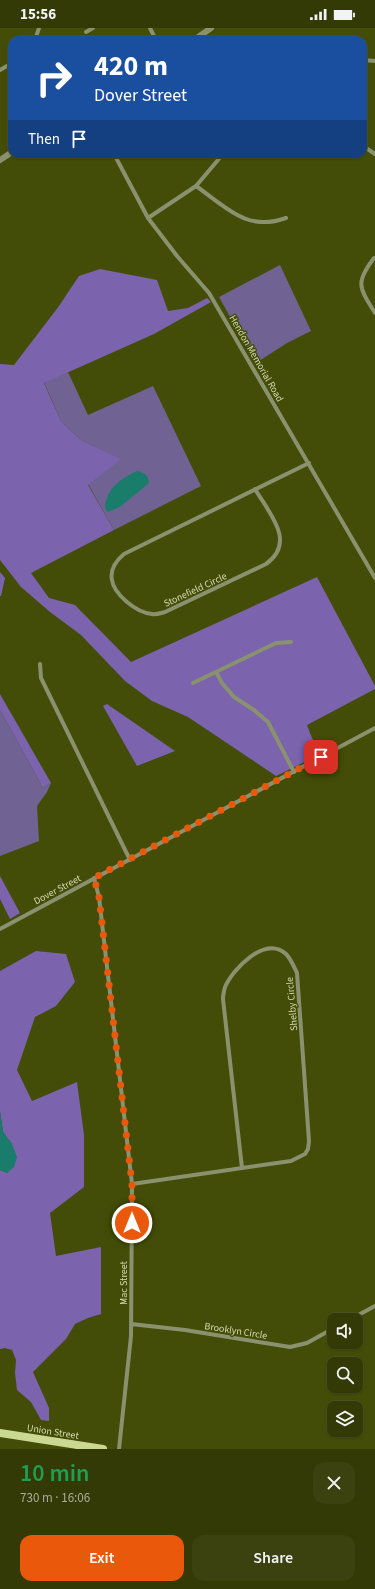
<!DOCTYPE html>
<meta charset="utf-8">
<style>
:root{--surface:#333a05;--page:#3b410f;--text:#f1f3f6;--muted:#a9ad9a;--line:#4e5427;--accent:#ea580c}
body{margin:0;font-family:"Source Sans 3",sans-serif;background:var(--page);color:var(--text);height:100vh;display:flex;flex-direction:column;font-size:15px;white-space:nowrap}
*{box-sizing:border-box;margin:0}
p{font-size:13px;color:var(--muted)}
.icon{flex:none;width:22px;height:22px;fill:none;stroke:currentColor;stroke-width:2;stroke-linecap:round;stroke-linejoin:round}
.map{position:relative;height:1421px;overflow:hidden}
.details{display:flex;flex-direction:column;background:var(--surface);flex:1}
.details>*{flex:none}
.guide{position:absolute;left:8px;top:8px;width:359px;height:122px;border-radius:12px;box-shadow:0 1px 3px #0004,0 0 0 1px var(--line);background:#1a4fa0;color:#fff;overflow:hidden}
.controls{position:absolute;left:327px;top:1285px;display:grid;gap:8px}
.controls a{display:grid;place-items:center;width:36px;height:36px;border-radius:8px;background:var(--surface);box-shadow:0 1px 3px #0004,0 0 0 1px var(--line);font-size:20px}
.pin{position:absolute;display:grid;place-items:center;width:34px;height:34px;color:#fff;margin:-17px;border-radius:8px;box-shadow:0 2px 6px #0006}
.me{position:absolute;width:44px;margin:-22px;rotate:0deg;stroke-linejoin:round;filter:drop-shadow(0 0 3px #0008)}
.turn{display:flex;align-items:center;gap:14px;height:84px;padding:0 20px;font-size:18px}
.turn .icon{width:52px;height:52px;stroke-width:2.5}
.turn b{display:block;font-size:28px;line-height:34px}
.then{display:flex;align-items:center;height:38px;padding:0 20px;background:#0003;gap:8px;font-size:15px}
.round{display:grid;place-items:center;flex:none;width:42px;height:42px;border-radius:12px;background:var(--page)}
.overview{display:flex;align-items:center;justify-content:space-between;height:68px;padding:0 20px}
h1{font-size:24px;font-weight:600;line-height:30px;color:#1e9e55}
.cta{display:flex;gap:8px;margin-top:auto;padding:8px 20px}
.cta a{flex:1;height:46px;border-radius:12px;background:var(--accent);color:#fff;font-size:16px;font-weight:600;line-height:46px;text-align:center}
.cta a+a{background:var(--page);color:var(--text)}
.status{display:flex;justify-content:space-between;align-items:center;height:28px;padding:0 20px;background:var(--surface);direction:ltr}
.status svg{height:11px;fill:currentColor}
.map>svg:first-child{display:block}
</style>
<div class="status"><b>15:56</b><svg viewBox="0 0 49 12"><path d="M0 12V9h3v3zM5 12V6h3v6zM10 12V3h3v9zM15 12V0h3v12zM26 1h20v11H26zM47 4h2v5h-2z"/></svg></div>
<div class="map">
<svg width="375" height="1421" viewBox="0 0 375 1421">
<rect width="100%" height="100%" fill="#444d07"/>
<path fill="#706293" d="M280,237l31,66 -24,12 -31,20 -37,-66z
M68,344l20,43 65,-29 48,100 -87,44 -26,-46 32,-25 -39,-19 -20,-19 -17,-39z
M0,682l43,78 8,-5 -4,9 -10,14 2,35 -39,15z"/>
<path fill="#7b63ad" d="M100,241l57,11 11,31 20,-3 19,-10 4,4 -57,32 -110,49 17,38 20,19 40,19 -33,26 26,45 -83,43 18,25 26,7 56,57 186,-85 58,109v3l-68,36 5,13 11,15 -47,23 -88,-59 -36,-16 -27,-20 -44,-46 -31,-23 -29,-25 -21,-27v-196l14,1 45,-59 20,-30z
M0,544l5,6 -4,18h-1z
M0,666l51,89 -8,5 -43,-78z
M107,676l68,47 -38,15 -34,-60z
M0,848l20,37 -10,6 -10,-20z
M36,923l30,3 9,28 -19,24 -21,11 -18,53 15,31 45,-19 7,53v52l-34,26 6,43 45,-9v67l-13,4 -13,6 -9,15 -33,33 16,36v13l-8,-1 -10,-18 -14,-12 -2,-17 1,-13 -4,-10 -7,-2 -5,1v-179l8,3 4,-29 -9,-12 -3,-21v-140z"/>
<path fill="#1a7d6c" d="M137,443c8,2 11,4 12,12l-29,24 -12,5 -3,-4c1,-19 15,-29 32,-37z
M0,1083l3,21 9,12 5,13 -3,10 -7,6 -7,-3z"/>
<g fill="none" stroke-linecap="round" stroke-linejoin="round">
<path stroke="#8a916f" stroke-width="4" d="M150,0l6,12
M86,4l7,-4
M35,12l4,-12
M363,32l12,1
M0,42l12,-7
M363,118l12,8
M114,126l34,64 29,38 32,37 166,285
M196,158c31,22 51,46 90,32
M148,190l48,-32 27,-32
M374,230c-19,25 -15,29 1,55
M255,461c14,24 42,53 11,75l-101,48c-4,1 -9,3 -13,2 -10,-1 -18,-6 -25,-12 -18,-15 -22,-32 -3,-48l185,-91
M40,636l1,14 89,182
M216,644l6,11 12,14 20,13 14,12 26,50
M193,655l83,-40 15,-1
M94,850l5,19 33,287 -1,152 -12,113
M0,901l375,-201
M132,1156l159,-23 14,-7 3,-5 1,-8 -12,-168c-3,-6 -6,-14 -11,-19 -21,-19 -53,15 -61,33 -1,4 -2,8 -2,12l19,169
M349,1292l26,-14
M131,1296l54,6 105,17 17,-4 27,-15"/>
<path stroke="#8a916f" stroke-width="6" d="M194,12l17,-12
M0,132l12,-8"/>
<path stroke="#cbd892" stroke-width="8" d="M0,1405l103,16"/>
</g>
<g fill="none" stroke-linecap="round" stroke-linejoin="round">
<path stroke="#ea580c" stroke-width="7" stroke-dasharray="0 12.6" d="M132,1195v-39l-33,-287 -5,-19 227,-121"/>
</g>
<g text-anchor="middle" stroke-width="3" stroke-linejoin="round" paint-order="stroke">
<g font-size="10" fill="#d2dab2" stroke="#444d07">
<text transform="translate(257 330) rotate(60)" y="4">Hendon Memorial Road</text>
<text transform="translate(195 561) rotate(-25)" y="4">Stonefield Circle</text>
<text transform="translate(57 861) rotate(-28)" y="4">Dover Street</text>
<text transform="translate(291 976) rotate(-95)" y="4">Shelby Circle</text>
<text transform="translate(123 1255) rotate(-90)" y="4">Mac Street</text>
<text transform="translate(236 1302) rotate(9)" y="4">Brooklyn Circle</text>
<text transform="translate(53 1403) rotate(9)" y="4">Union Street</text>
</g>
</g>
</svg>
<div class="controls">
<a><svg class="icon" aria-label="sound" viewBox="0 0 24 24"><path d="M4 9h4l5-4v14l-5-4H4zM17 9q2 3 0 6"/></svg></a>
<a><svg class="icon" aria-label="search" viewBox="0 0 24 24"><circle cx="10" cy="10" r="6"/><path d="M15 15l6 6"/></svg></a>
<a><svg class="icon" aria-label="layers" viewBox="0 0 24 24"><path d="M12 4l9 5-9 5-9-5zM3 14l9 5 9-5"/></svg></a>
</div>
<div class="pin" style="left:321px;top:729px;background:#d93025"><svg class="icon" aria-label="arrive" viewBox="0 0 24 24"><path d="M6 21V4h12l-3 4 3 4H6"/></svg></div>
<svg class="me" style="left:132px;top:1195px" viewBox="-20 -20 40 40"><circle r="17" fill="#ea580c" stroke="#fff" stroke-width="3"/><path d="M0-11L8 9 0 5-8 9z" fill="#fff"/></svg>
<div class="guide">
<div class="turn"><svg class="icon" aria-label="right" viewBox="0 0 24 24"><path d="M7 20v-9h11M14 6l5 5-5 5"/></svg><div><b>420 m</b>Dover Street</div></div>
<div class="then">Then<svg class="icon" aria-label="arrive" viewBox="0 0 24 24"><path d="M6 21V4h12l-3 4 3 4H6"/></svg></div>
</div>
</div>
<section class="details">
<div class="overview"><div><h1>10 min</h1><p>730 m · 16:06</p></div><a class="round"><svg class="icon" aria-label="close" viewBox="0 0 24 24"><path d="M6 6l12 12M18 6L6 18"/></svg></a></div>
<div class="cta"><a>Exit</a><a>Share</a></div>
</section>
